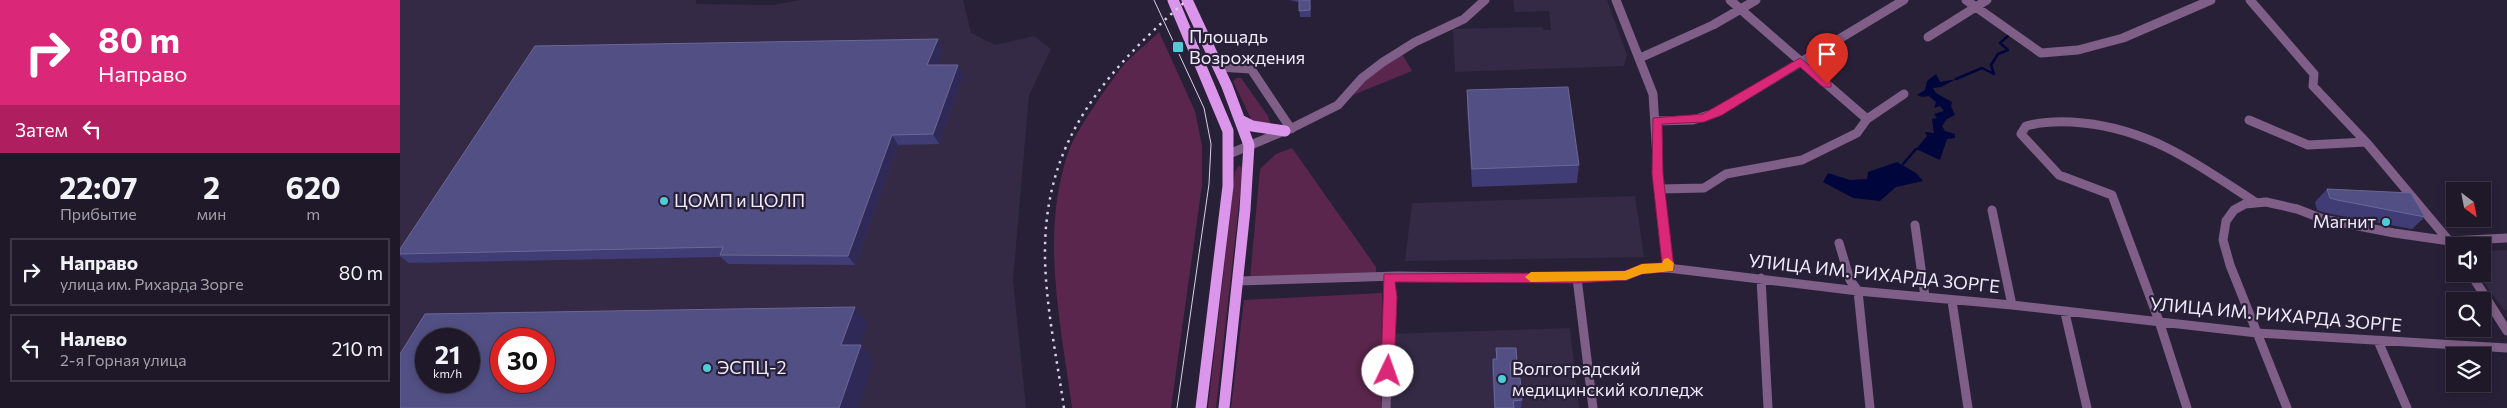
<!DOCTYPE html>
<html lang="ru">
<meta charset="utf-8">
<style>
:root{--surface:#1e1829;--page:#2b2535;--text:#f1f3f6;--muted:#a1a0a8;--line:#3c3746}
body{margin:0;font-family:Commissioner,sans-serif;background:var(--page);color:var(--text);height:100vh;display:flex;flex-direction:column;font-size:19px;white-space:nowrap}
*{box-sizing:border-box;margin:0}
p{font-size:16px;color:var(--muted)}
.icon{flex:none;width:28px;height:28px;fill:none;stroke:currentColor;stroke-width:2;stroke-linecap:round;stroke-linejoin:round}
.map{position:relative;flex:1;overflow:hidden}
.side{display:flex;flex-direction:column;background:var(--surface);width:400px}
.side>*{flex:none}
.banner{background:#db2777;color:#fff;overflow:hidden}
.needle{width:32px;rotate:148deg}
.buttons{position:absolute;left:2046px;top:182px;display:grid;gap:10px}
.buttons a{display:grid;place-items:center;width:45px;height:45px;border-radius:0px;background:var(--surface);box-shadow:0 2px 8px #0003,0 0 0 1px var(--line);font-size:25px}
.speed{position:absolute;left:15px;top:328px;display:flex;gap:10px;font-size:25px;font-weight:700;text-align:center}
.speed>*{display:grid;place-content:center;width:65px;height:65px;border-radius:50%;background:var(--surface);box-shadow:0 2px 8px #0003,0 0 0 1px var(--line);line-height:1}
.speed small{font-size:12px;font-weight:400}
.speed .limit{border:8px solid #d22;background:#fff;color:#111}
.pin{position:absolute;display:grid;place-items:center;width:42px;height:42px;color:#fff;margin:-51px -21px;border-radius:50% 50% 50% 0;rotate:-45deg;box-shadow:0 0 5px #0007}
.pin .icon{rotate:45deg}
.me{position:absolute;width:55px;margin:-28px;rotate:3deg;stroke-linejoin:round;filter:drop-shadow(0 0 4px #0008)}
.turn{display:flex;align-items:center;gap:18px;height:105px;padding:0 15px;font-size:22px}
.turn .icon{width:65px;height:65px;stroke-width:2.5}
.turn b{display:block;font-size:35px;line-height:42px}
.then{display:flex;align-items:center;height:48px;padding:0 15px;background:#0003;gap:10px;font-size:19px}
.eta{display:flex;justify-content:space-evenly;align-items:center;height:85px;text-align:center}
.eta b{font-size:30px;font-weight:700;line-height:35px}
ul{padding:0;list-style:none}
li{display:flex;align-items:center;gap:15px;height:68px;margin:0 10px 8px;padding:0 5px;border:2px solid var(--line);border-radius:0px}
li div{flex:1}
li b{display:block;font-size:19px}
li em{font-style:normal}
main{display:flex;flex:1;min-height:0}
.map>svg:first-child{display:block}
</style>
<main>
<section class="side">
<div class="banner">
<div class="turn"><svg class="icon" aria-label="right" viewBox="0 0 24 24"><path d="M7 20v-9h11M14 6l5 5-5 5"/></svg><div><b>80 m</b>Направо</div></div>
<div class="then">Затем<svg class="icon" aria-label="left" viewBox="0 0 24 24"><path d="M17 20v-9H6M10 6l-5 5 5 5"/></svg></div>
</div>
<div class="eta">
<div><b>22:07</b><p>Прибытие</p></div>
<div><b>2</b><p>мин</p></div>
<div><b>620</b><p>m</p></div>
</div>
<ul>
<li><svg class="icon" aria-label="right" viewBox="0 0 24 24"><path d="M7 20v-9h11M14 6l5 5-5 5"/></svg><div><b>Направо</b><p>улица им. Рихарда Зорге</p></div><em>80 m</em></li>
<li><svg class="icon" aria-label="left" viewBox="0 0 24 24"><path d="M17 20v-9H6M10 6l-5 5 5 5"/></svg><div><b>Налево</b><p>2-я Горная улица</p></div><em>210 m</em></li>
</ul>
</section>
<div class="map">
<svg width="2107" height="408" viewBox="0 0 2107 408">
<rect width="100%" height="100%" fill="#282037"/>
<path fill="#342a46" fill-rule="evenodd" d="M0,0h296v4l77,1 27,-5h163l8,33 24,12 39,-9 17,13 -22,46 -16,185 13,128h-626zM26,339h43v42h-43zM101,339h43v42h-43z
M1113,0h94l20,55 -3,11 -169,6 -2,-43 89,-2 1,3h8l-2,-19 -34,1z
M1235,196l9,61 -239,4 7,-58z
M2107,250v60h-3l-26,-36h4l1,-23z
M1170,328l9,80h-193l1,-74z"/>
<path fill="#5b264d" d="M759,32l36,79 7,35v39l-31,223h-99c-11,-84 -32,-173 -4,-255 7,-21 37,-63 50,-81 11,-15 28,-27 41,-40z
M1001,52l11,19 -64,26 14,-17z
M837,78h4l27,38 3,10 -19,-5 -19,-40z
M892,148l84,119v7l-7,5 -12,3 -107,-3 10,-110 16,-15z
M839,165l4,4 -27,239h-8l27,-236z
M982,293l-1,115h-150l13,-108z"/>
<path fill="#00053c" d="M1536,74l4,8 16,-3 -15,8 -8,1 3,5 16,9 -1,4 4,9 -8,4 -5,7 3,5 10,3v4l-8,1 -7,21 -24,-11 11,-13 -2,-4 9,1 -2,-14 5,-1 -3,-4 10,-3 -4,-5 -6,2 2,-6 -7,-6 -7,1 -5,-2 8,-5 2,-9z
M1497,162l19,11 7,8 -27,6 -16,14 -27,-3 -30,-16 5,-9 22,7 17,-1 1,-7z"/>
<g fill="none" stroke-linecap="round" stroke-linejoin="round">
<path stroke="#00053c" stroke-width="2.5" d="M1556,79l26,-11 12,6 -3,-9 7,-11 10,-4 -8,-7 8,-7
M1503,164l13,-15"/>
<path stroke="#7f5e87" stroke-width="9" d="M1216,0l37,94 5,80 10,94
M1330,0l137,119
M1566,0l75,53 37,-3 45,-12 88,-38
M1850,0l64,74 -1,12 53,56 89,106
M1528,37l59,-37
M1240,58l73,-33 43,-25
M818,67l33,2 40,60
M1849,120l59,25 58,-3
M1256,121l37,-1 25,-8 186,-112
M829,154l65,-27 44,-22 24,-27 21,-16 32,-20 49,-23 21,-19
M1260,189l44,-1 22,-14 76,-14 55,-27 10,-14 37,-25
M1592,210l20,95
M1515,225l10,72
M1439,243l11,37 8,11 12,117
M2071,274l36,57
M1177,278l16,130
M1361,278l7,130
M837,281l160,-5 180,2 49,-2 16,-7 26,-1 190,23 154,14 245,28 250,15
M1552,301l16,107
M1665,313l22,95
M1978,341l29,67
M986,408l5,-111 -2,-20
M1787,408l-28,-87 -47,-126 -53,-20 -38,-41 5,-8c19,-5 38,-5 57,-3 69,7 116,42 172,79
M1887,408l-57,-143 -7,-25 3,-19 8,-11 11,-6 21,-2 31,7 26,10 71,14 56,8 57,-3"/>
<path stroke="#db96ec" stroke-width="11" d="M773,0l55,131v55l-27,222
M787,0l40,86 22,59 -4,65 -21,198
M840,120l12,6 33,5"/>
<path stroke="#d7d2e2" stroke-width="1" d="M754,0l50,108 7,36 -2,40 -32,224"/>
<path stroke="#d7d2e2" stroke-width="2.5" stroke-dasharray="2.5 5" stroke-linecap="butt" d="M664,408c-7,-49 -18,-100 -19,-150 -2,-117 59,-185 142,-258"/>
</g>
<path fill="#3f3c76" d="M889,0h21l1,17h-11l-1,-16 -1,1z
M538,39l5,10 -7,16 27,10 -24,69 -41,1 -43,120 -127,-1 -7,-7 -312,6 -9,-7v-7z
M1067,90l112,75 -2,18 -105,4 -5,-79z
M1927,189l98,28 -13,12 -87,-16 -8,-3 -2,-8z
M1096,348l21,14v9h-6v7l11,22 -1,8h-27l-2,-41 1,-8h3z"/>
<path fill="#2e2957" d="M538,39l5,10 -11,26 -5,-10z
M558,65l5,10 -24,69 -6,-10z
M492,135l6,10 -43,120 -7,-9z
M455,307l13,17 -13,38 -14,-17z
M461,345l13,16 -16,47h-19z"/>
<path fill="#524f84" stroke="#6b6796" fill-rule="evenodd" d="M899,0h11v10l-11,1z
M538,39l-11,26h31l-25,69 -41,1 -44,121 -128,-1 3,-8 -323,7v-5l135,-203z
M1168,87l11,78 -107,4 -5,-79z
M1927,189l84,4 14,24 -88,-17 -7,-2z
M455,307l-14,38h20l-22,63h-439v-54l25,-40zM26,339h43v42h-43zM101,339h43v42h-43z
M1096,348h20l1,14h-7l1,16h9l2,22 -9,1 1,7h-19l-2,-49h4z"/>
<path fill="#db2777" stroke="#8e194d" d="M1400,58l31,24v5h-8l-23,-20 -78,48 -18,7 -42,2 1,50 11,94 -1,3 -31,3 -16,6 -49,3 -182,-1 2,15 -3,74 -2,4h-9l-2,-4 3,-97 193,-1 48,-2 17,-7 20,-1 -10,-89 1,-56 50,-4z"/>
<path fill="#f59e0b" d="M1268,258l6,5 -1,8 -31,3 -16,6 -95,2 -6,-5 6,-5 94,-1 17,-7 20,-1 2,-4z"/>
<g fill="#52cbd9" stroke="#282037" stroke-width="2">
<rect x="772" y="41" width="12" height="12" rx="2.5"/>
<circle cx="264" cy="201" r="5"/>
<circle cx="1986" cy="222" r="5"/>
<circle cx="307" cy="368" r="5"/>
<circle cx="1102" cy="379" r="5"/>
</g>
<g text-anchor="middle" stroke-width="4.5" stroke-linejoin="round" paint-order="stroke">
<g font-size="18" fill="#efeaf9" stroke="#282037" text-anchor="start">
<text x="789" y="43">Площадь<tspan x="789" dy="21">Возрождения</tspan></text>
<text x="274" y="207">ЦОМП и ЦОЛП</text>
<text x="1976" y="228" text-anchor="end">Магнит</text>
<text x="317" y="374">ЭСПЦ-2</text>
<text x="1112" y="375">Волгоградский<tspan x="1112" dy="21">медицинский колледж</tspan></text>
</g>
<g font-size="18" fill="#efeaf9" stroke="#282037">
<text transform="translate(1474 274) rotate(6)" y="6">УЛИЦА ИМ. РИХАРДА ЗОРГЕ</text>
<text transform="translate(1876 315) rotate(5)" y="6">УЛИЦА ИМ. РИХАРДА ЗОРГЕ</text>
</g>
</g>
</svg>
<div class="buttons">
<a><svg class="needle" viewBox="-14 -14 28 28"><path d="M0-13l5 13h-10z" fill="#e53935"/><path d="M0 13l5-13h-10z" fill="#a1a0a8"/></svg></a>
<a><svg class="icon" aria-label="sound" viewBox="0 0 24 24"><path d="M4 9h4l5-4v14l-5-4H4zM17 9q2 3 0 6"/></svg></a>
<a><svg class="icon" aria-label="search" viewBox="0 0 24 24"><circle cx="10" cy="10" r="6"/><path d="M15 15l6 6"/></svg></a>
<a><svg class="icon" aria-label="layers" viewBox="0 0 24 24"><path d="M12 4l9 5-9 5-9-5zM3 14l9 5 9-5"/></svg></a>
</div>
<div class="speed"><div>21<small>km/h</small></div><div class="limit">30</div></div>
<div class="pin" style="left:1427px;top:84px;background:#d93025"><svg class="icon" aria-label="arrive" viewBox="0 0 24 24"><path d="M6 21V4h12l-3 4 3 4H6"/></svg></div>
<svg class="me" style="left:988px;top:371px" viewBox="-20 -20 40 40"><circle r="19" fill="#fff"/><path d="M0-13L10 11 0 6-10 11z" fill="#db2777"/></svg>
</div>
</main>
